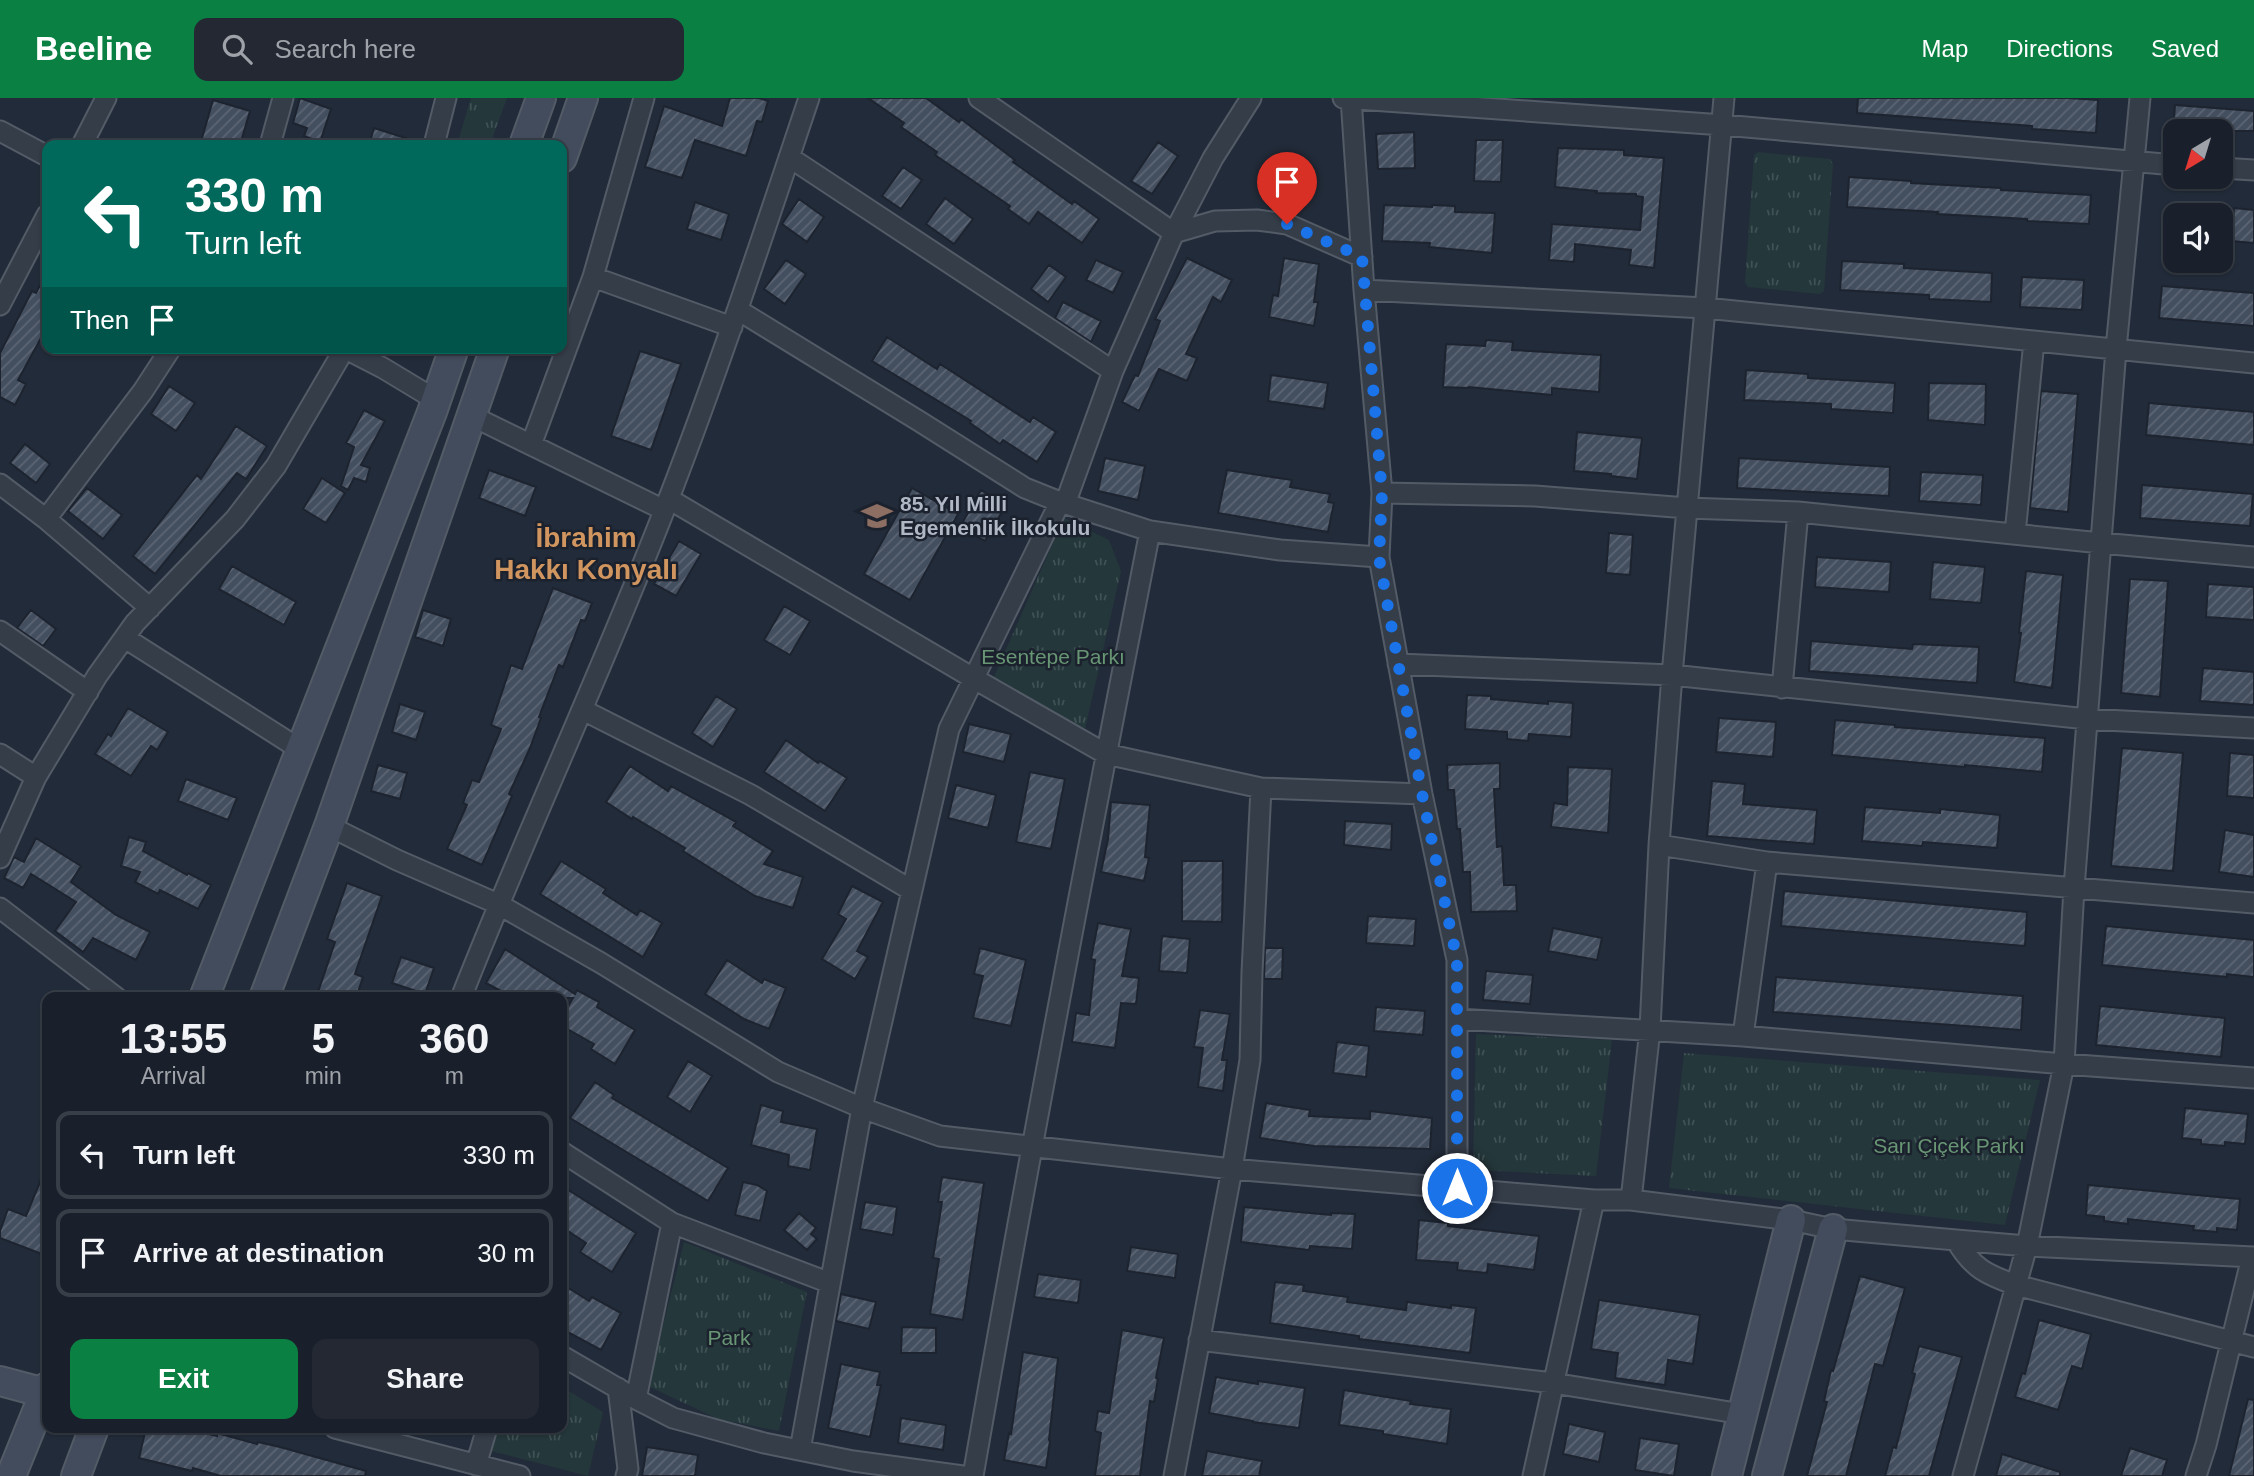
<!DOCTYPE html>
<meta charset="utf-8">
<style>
:root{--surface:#1a202b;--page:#232833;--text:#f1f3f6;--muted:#9fa3a9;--line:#383e47;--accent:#0b8043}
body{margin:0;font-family:Helvetica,sans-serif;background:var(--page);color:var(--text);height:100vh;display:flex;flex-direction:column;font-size:26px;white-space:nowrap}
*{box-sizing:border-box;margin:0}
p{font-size:23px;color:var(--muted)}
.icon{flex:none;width:38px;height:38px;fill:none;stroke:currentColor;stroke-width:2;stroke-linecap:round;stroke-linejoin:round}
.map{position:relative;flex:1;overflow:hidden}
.side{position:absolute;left:42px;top:894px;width:525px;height:441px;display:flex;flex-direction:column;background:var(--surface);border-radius:14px;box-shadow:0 2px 5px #0004,0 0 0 2px var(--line)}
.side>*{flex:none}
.hud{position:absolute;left:42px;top:42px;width:525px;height:214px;border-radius:14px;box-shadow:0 2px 5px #0004,0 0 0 2px var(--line);background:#00695c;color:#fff;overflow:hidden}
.needle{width:46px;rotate:218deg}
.buttons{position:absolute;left:2163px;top:21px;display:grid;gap:14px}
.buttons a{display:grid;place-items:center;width:70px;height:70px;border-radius:14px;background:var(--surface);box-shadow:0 2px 5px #0004,0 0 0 2px var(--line);font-size:35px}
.pin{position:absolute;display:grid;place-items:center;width:60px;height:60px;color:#fff;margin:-72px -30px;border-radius:50% 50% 50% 0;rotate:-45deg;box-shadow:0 0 7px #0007}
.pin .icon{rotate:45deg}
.me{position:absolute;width:77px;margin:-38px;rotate:0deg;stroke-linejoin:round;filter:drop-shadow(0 0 5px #0008)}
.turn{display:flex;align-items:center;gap:24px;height:147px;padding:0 28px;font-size:32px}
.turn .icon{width:91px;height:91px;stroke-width:2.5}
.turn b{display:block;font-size:49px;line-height:60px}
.then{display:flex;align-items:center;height:66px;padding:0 28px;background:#0003;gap:14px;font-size:26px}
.eta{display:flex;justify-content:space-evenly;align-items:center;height:119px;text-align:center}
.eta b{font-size:42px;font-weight:800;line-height:49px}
.button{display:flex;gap:14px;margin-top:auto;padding:14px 28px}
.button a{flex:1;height:80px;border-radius:14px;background:var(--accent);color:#fff;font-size:28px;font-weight:800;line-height:80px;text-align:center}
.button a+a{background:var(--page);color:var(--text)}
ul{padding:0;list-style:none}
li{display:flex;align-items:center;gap:21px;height:88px;margin:0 14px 10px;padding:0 14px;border:4px solid var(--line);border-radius:14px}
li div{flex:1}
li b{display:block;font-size:26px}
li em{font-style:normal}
header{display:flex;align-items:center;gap:42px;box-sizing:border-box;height:98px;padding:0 35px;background:var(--accent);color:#fff}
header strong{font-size:33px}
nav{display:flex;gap:38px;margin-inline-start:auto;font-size:24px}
.search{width:490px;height:63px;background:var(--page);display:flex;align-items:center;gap:18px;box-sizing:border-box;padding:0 24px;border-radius:14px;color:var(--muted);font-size:26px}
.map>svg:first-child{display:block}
</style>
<header>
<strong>Beeline</strong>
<div class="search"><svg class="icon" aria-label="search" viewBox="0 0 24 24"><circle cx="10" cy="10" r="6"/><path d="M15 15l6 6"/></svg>Search here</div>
<nav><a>Map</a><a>Directions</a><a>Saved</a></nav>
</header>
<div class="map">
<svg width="2254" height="1378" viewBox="0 0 2254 1378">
<defs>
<pattern id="park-tufts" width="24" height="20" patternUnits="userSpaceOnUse" patternTransform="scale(1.75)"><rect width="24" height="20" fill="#24373a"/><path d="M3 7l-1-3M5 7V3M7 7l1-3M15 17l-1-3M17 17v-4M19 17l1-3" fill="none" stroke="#415255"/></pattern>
<pattern id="building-hatch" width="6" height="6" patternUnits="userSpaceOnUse" patternTransform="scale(1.75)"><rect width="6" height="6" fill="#434e5e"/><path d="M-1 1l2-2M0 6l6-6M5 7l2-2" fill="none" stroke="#5c6574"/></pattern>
</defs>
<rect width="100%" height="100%" fill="#222b39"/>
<path fill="url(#park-tufts)" d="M471,0h36l-17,47h-33z
M1758,54l72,7 3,5 -9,127 -4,3 -72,-7 -3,-5 9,-127z
M1064,420l45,22 12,31 -36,158 -92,-50z
M1476,936l136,6 -16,136 -123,-6z
M1684,955l356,27 -35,145 -336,-37z
M684,1144l123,50 -28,139 -61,-12 -70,-33z
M562,1289l41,25 -15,64 -100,-26 7,-22h67z"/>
<path fill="url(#building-hatch)" stroke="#1d2430" stroke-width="2" d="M300,0l31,11 -11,33 -16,-6 3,-8 -14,-5z
M730,0h29l9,3 -6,21 -5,-1 -11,35 -51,-16 -13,38 -37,-11 19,-61 58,20z
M868,0h58l33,24 2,-3 54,41 -2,2 59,42 2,-3 25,18 -17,24 -44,-31 -9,12 -21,-15 2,-3 -75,-51 2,-3 -36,-25 3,-4z
M1858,0h210l30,2 -2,33 -64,-4v-3l-175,-13z
M213,2l37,11 -10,34h-40z
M2175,7l79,6v20h-81z
M374,30l44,14v3h-49z
M1414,34l1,36 -37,1 -2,-35z
M1476,42h27l-2,42 -27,-1z
M1158,44l20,14 -26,38 -21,-13z
M1558,50l66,2v5l40,3 -10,110 -25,-3 2,-15 -56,-6 -1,18 -25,-2 3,-36 88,6 3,-33 -7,-1v-2l-40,-1 1,-2 -42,-4z
M903,69l19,13 -21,29 -19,-13z
M1849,79l62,4v2l90,5v2l90,5 -2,29 -62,-3v-2l-90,-5 1,-2 -91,-5z
M945,100l28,21 -19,25 -28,-20z
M799,101l25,18 -17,25 -25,-18z
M695,104l34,12 -8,26 -34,-11z
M1384,107l48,2v-2l23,1v6l40,1 -3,40 -63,-6 1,-4 -48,-2z
M2234,110l20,2v33l-23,-2z
M1187,160l45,22 -11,22 -8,-5 -27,57 11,4 -10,23 -28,-12 -20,42 -17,-9 13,-27 3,1 22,-55 -5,-2z
M1284,160l35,6 -5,38h4l-4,24 -45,-9 4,-22 5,1z
M786,162l20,14 -21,30 -21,-15z
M1096,162l27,12 -10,21 -27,-13z
M1842,163l62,3v4l88,5 -1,29 -62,-3v-4l-89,-5z
M1049,167l17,12 -18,25 -17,-13z
M47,174v55l-29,53 8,4 -11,21 -15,-8v-44l32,-62 4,2z
M2022,179l62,3 -2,30 -62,-3z
M2162,188l92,7v33l-95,-8z
M1063,204l38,19 -10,21 -36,-24z
M887,239l50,32 3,-5 90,58 3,-5 23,15 -19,30 -34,-22 -3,4 -30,-21 1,-2 -99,-60z
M1486,242l27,2 -1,8 89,5 -2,37 -47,-4v7l-83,-8 -1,1 -25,-1 3,-43 39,2z
M640,253l41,13 -30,86 -40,-14z
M1746,272l62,4v4l87,5 -2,30 -62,-4v-5l-87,-4z
M1271,277l57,8 -4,26 -56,-8z
M1929,285l57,1 -1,41 -57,-5z
M169,288l26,17 -19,28 -25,-17z
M2041,293l37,3 -10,118 -38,-4z
M2149,305l105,9v33l-108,-10z
M364,312l21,11 -24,44 9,3 -4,14 -12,-4 -6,12 -7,-4 13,-39 -8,-4z
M236,328l31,20 -21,33 -9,-6 -82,101 -22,-18 64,-81 4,4z
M1577,334l65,6 -5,41 -26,-3v-2l-37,-3z
M25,346l25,20 -14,19 -26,-20z
M1105,360l40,8 -7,34 -40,-9z
M1739,360l151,9 -1,29 -152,-8z
M489,372l47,17 -11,29 -46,-18z
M1227,372l65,10 -2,7 40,7 -2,8 6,1 -6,29 -110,-19z
M1921,374l62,3 -2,30 -62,-4z
M322,380l23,15 -19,30 -23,-14z
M2142,387l111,9 -3,32 -110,-8z
M87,390l35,27 -19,24 -35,-28z
M912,390l46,26 -48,86 -46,-26z
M981,392l25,15 -21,36 -25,-14z
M1609,435l24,2 -3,40 -24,-2z
M679,443l22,13 -25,42 -22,-12z
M1817,459l74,5 -2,30 -74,-5z
M1933,464l52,5 -4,36 -51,-4z
M232,468l64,36 -12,23 -65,-36z
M2026,473l37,4 -11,113 -38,-6 7,-49h-2z
M2130,481l38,2 -8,116 -39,-4z
M2208,486l46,3v33l-48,-3z
M553,490l39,15 -7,18 -4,-1 -18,47 -4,-2 -20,52 2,1 -11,30 -21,46 3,2 -30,69 -35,-16 20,-44 -4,-2 9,-23 7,2 22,-53 -10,-4 20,-60 11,4z
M784,508l26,15 -20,34 -26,-15z
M31,512l25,19 -13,17 -26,-18z
M423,512l28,9 -8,27 -28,-9z
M1811,543l101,8 1,-5 66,3 -2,36 -168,-12z
M2203,570l51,4v33l-54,-4z
M1467,597l24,1v3l57,5v-3l25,2 -2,34 -42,-3 -1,7 -21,-2v-7l-42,-3z
M716,598l21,13 -24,38 -21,-14z
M400,606l25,8 -9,28 -24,-8z
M128,610l40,24 -11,18 -6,-4 -20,30 -36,-22 13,-20 3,2z
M1719,620l57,4 -3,35 -57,-5z
M1835,622l60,5v2l150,11 -3,34 -77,-7v2l-133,-12z
M969,626l42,10 -7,28 -41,-10z
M786,642l32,23 2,-2 27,17 -22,33 -61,-39z
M2122,650l61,5 -10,118 -62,-5z
M2230,655l24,2v43l-27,-2z
M1500,665v26h-6l3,58 5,-1 2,39h12l1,26 -46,1 -1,-40h-7l-3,-43h-3l-3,-39h-6l-1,-25z
M378,667l29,8 -7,26 -29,-8z
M630,668l38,25 3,-5 65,36 -3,4 40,25 -9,13 39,13 -10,31 -38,-12 -72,-45 2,-3 -52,-31 -1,2 -26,-17z
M1568,669l44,2 -4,64 -57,-6 3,-24 13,2z
M1030,674l35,7 -14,70 -35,-7z
M186,681l51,19 -9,22 -50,-19z
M1712,683l33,3 -2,20 74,6 -3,34 -107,-8z
M956,687l40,10 -8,33 -40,-10z
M1111,704l39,3 -5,52 4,1 -5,23 -43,-9 7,-33z
M1865,709l75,6v-4l60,6 -3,33 -74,-6 -1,4 -60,-5z
M1345,723l47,3 -1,26 -47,-5z
M2225,732l29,5v42l-35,-5z
M129,739l17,5 -3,9 44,24 1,-2 23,12 -13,24 -38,-19 -2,4 -23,-12 5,-10 -19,-6z
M36,740l45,28 -10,16 45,33 34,17 -14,28 -43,-22 -10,14 -28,-21 21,-29 -45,-28 -8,14 -19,-10 10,-21 10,5z
M561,763l45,28 -3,4 34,22 3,-5 22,13 -19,34 -103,-63z
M1182,763h41l-1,61 -40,-1z
M347,785l35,13 -27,78 8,3 -7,21h-40l19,-56 -8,-3z
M852,788l31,16 -26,49 11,6 -13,22 -33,-20 24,-40 -8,-5z
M1784,793l243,21 -2,34 -244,-20z
M1368,818l48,3 -2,27 -48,-3z
M1098,825l33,6 -9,47 17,2 -3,26 -15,-1 -6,45 -43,-6 4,-29 13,2 6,-55 -4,-1z
M2106,828l148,14v37l-27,-3v3l-125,-12z
M1553,830l49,10 -5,22 -49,-9z
M1162,838l28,3 -3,34 -28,-2z
M980,850l46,12 -15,66 -38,-8 10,-42 -9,-2z
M1265,850h18l-1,31h-18z
M505,851l70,45 2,-4 22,12 -2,5 38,23 -20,34 -24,-15 3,-5 -32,-18v-9l11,-19h-59l-28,-15z
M401,859l33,11 -9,26 -33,-11z
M727,862l35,23 2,-4 22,9 -17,41 -25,-10 -39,-25z
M1486,873l47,4 -3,29 -47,-4z
M1776,879l247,19 -2,34 -248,-18z
M2100,908l125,12 -4,39 -125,-12z
M1376,909l49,4 -2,24 -49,-4z
M1200,912l30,4 -8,46h5l-4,31 -25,-4 5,-39 -9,-1z
M1337,944l32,4 -3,31 -33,-4z
M688,963l24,15 -22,36 -23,-15z
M595,984l19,13 -2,3 116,70 -20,33 -138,-83z
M1266,1005l44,7 -1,6 61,3v-8l62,7 -2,31 -116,-3 -54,-8z
M761,1007l22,6 -2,11 36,7 -7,41 -22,-4 1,-11 -38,-10z
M2185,1010l63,6 -3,30 -20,-2v4l-24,-2v-4l-19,-2z
M47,1067v91l-47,-18v-7l8,-22 18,7z
M942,1079l42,6 -21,137 -33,-6 9,-55 -6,-1 9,-56h-4z
M743,1084l14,3 10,6 -7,30 -25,-6z
M2088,1087l152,14 -3,31 -20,-2v4l-24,-2 1,-4 -66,-7v5l-24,-3v-4l-18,-2z
M562,1088l74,47 -24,39 -32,-20 6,-9 -24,-16z
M865,1104l32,5 -4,28 -33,-6z
M1244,1109l87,8v-2l24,1 -3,35 -42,-3 -1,4 -68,-8z
M799,1115l17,15 -5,6 6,5 -10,11 -23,-20z
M1419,1122l29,3v3l91,10 -5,34 -46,-6 -1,9 -30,-3 1,-7 -42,-3z
M1131,1149l47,7 -3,24 -48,-7z
M1038,1176l43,6 -3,23 -44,-6z
M1860,1178l45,12 -22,78 -8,-2 -29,112h-39l20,-74 -3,-1 7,-31 2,1z
M1275,1184l29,3 -1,6 45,6 -1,5 59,8 1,-8 44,6v-3l25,3 -6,45 -111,-14v-3l-89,-13z
M562,1186l27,17 3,-4 29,16 -20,37 -39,-21z
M841,1196l35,8 -7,27 -33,-8z
M1599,1202l101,15 -7,49 -25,-4 -3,25 -50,-7 3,-25 -27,-4z
M2039,1222l52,14 -9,35 -10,-3 -14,44 -43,-13 7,-24 3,1z
M902,1229l34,1v25h-35z
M1122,1232l42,8 -8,40 2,1 -4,23 -4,-1 -10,75h-45l6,-43 -6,-2 3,-20 11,2z
M1919,1248l43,11 -33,119h-44l8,-29 3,1 19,-74 -3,-1z
M1023,1254l35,6 -9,82 1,1 -4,27 -42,-8 5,-27 2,1z
M841,1266l39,8 -3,13h4l-11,52 -42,-9z
M1216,1279l42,7v-3l47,7 -6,40 -46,-6v-1l-44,-8z
M1344,1292l67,11 -1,3 41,5 -4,35 -64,-10v-3l-44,-6z
M2248,1301l6,1v76h-25z
M901,1320l45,7 -3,25 -45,-7z
M1569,1326l36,8 -6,30 -36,-8z
M146,1330h38l33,8v-3l40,11 1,-2 22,5 86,24 -1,5h-144l-28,-8 -1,3 -53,-13z
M1640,1340l39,6 -5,32 -39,-6z
M647,1349l51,8 -3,21h-53z
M2130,1350l37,12 -5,16h-41z
M1207,1353l55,10 -3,15h-57z
M2002,1356l58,18v4h-64z"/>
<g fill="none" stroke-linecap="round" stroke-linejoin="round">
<g stroke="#535b67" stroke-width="23">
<path id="street" d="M979,0l195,135 41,-12 42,-1 30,4 75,33
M1343,0l380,27 452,40
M1351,0l13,192 18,203 -3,64 43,237 35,166v228
M0,33l47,25
M82,47l24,-47
M270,47l13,-47
M434,47l12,-47
M789,59l324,214
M2221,70l33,2
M593,179l139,50
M1364,192l341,18 549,55
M0,207l47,-90
M738,212l181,111 106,67 35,14 90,29 130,19 99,7
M344,250l39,20 53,32
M472,318l192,94
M531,347l62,-168 51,-179
M0,386l46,35 104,89
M1382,395l153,3 152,12 111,4 303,31 153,14
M669,401l304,179 133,76 155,34 161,6
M1065,406l48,-133 61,-138 39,-75 38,-60
M46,421l97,-128 28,-43
M2015,436l19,-193
M0,533l88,61
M125,540l176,112
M1398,566l274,11 415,44 167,9
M1782,590l16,-176
M583,612l168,85 160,95
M0,656l36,23
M329,728l68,34 101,44 103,59 177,109 84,36 78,28 292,33 362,31h37l160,20 42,9 123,11 71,6 227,11
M1659,747l108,17 487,41
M0,760l36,-81 61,-101 38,-53 100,-104 41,-53 69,-118
M0,810l117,90
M461,900c66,-168 143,-331 208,-500 51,-132 95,-266 140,-400
M1457,921l286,17 321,28 190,14
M1743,938l24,-174
M562,1054l110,71 158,60
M1631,1102l19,-171 9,-184 13,-170 52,-577
M1956,1142c16,28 31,35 60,45l238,62
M1199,1242l354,43 189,31
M562,1258l74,43 37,19 91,25 89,18 110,15
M618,1290l10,81 -2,7
M636,1301l36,-176
M335,1330l185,48
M800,1352l62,-342 87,-379 111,-227
M476,1367l11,-37
M973,1378c55,-316 115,-630 177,-945
M1174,1378l58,-307 18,-109 2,-88 9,-184
M1533,1378l61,-276
M1963,1378l64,-230 37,-182 10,-176 42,-539 24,-251
M2196,1378l10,-31 46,-188"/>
</g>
<g stroke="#535b67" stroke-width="32">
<path id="secondary" d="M524,47l17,-47
M562,60l21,-60
M204,900l228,-586 22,-64
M264,900l65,-172 166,-478
M0,1283l45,12
M11,1378l36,-89
M76,1378l18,-48
M1727,1378l64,-256
M1767,1378l66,-247"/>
</g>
<use href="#street" stroke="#353d49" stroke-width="19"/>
<use href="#secondary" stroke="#434c5c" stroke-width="28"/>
</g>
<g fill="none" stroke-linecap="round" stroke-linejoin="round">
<path stroke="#1a73e8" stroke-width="12" stroke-dasharray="0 21.6" d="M1287,126l75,33 20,236 -3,65 43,236 35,166v228"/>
</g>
<defs>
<g id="school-bare" transform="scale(2.415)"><path d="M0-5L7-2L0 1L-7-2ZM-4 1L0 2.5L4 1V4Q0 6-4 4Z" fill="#8d6e63" stroke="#1b222e" stroke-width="2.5" paint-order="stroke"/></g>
</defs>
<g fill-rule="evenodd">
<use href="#school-bare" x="877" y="418"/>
</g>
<g text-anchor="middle" stroke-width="5" stroke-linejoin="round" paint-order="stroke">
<g font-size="21" font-weight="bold" fill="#b0b8c6" stroke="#1b222e" text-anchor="start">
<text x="900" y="413">85. Yıl Milli<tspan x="900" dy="24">Egemenlik İlkokulu</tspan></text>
</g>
<g font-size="21" fill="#689674" stroke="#1b222e">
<text x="1053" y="566">Esentepe Parkı</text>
<text x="1949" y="1055">Sarı Çiçek Parkı</text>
<text x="729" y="1247">Park</text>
</g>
<g font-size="28" font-weight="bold" fill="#d1955f" stroke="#1b222e">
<text x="586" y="449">İbrahim<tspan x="586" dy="32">Hakkı Konyalı</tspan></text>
</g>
</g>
</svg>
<div class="buttons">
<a><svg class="needle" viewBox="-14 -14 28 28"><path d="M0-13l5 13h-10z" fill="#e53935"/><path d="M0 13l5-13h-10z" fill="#9fa3a9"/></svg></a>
<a><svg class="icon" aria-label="sound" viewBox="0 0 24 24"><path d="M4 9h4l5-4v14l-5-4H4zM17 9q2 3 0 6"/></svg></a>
</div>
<div class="pin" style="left:1287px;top:126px;background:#d93025"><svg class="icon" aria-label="arrive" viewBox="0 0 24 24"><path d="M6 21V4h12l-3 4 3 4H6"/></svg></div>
<svg class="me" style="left:1457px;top:1090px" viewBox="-20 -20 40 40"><circle r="17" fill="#1a73e8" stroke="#fff" stroke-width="3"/><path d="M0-11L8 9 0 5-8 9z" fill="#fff"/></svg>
<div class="hud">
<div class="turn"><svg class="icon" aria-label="left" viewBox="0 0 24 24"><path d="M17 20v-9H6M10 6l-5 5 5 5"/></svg><div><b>330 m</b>Turn left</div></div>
<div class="then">Then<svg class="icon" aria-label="arrive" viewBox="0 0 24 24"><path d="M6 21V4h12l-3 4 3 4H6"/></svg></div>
</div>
<section class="side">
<div class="eta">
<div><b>13:55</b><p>Arrival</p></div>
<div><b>5</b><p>min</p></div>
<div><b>360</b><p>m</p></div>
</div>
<ul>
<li><svg class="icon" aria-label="left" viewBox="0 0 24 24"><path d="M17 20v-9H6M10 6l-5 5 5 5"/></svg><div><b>Turn left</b></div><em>330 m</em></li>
<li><svg class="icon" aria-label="arrive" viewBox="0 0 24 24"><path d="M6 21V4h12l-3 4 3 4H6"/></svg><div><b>Arrive at destination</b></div><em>30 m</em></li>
</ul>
<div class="button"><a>Exit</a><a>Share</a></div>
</section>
</div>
